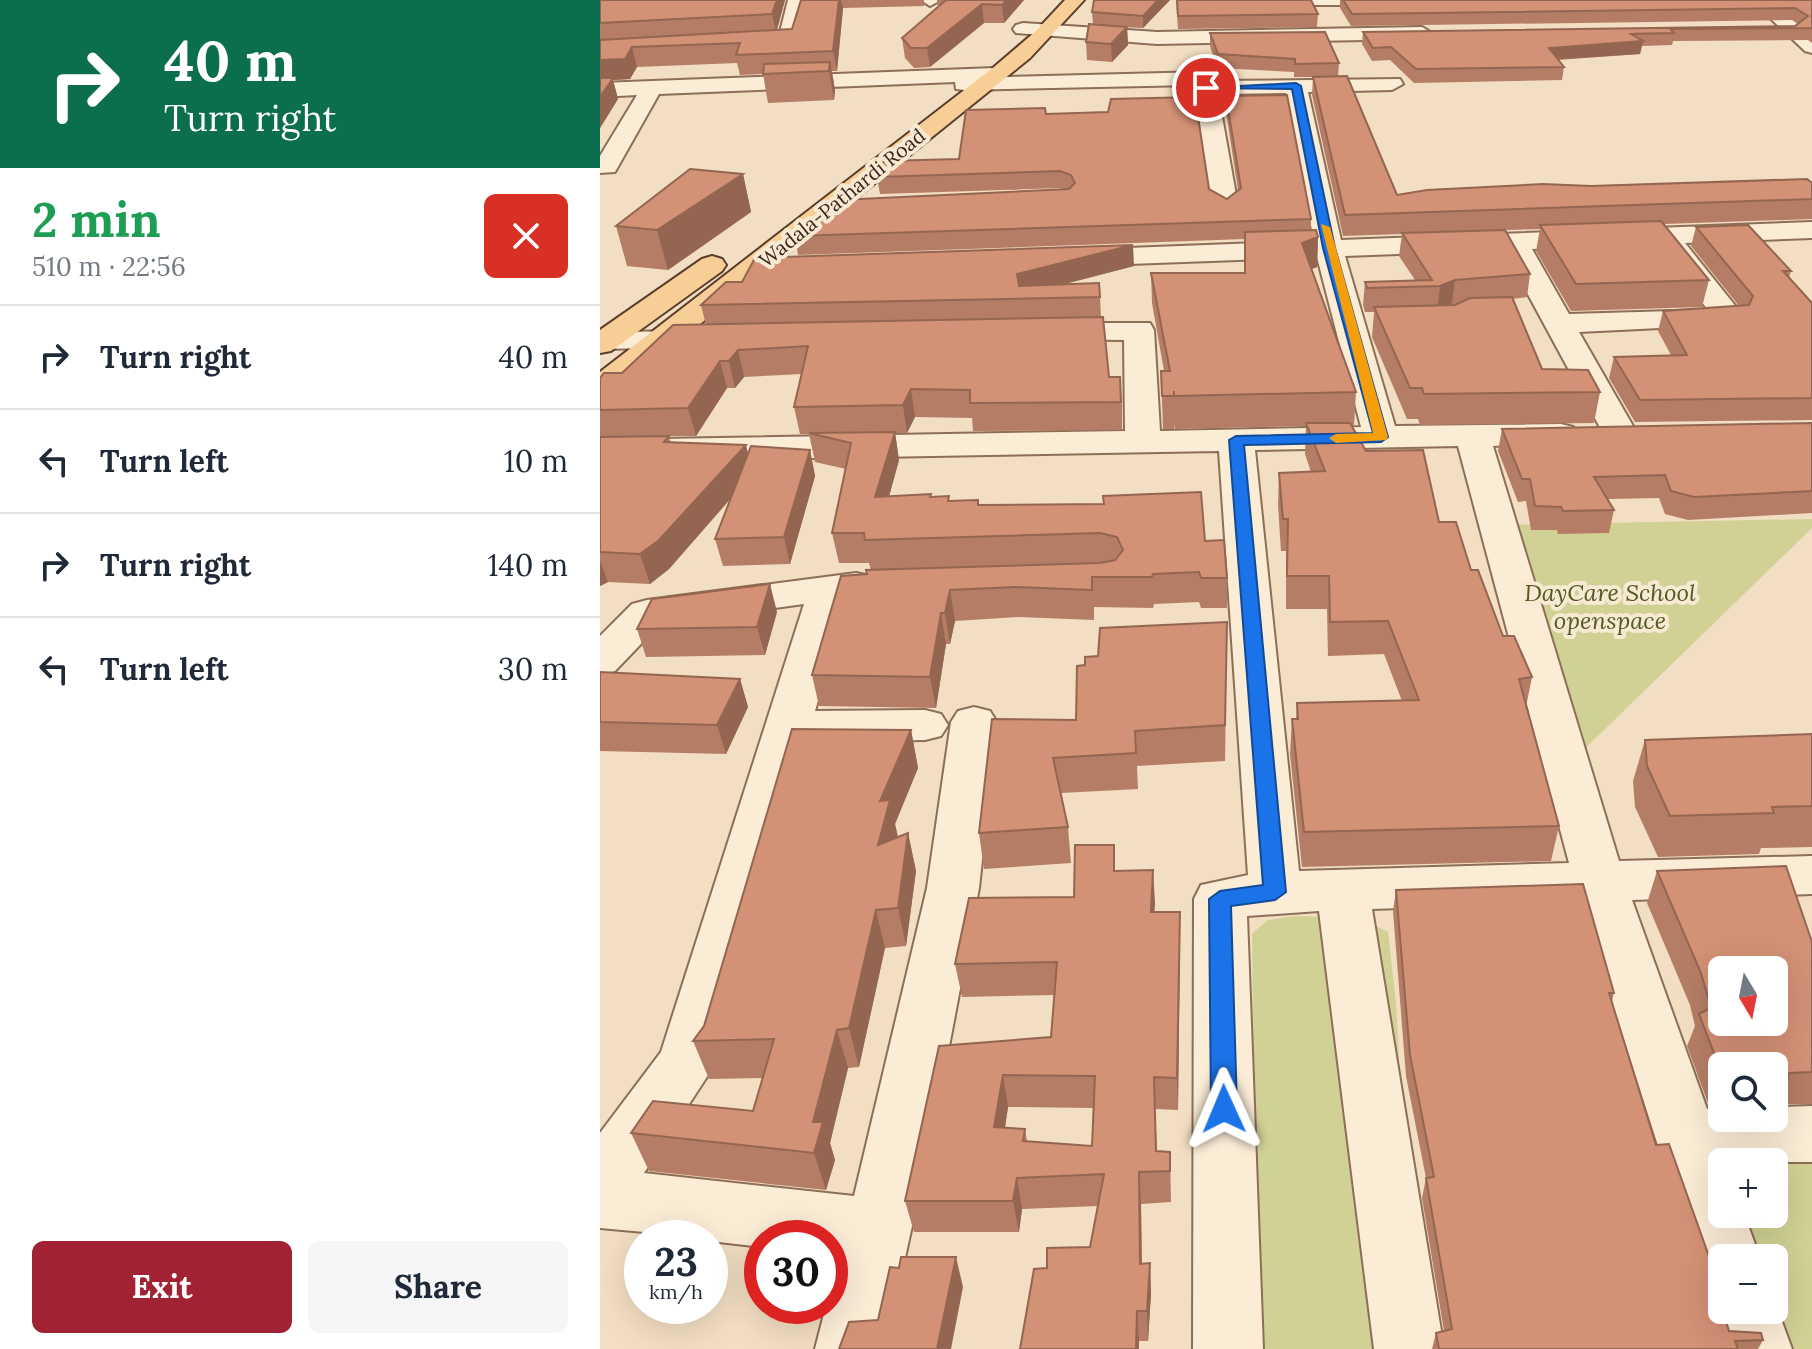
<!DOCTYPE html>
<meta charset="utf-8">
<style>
:root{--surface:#fff;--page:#f6f6f7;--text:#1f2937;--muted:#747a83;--line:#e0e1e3;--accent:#a12233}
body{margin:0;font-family:Lora,serif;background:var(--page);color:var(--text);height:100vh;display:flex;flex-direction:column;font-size:30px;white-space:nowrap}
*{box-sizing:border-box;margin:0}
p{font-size:26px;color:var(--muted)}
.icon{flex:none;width:44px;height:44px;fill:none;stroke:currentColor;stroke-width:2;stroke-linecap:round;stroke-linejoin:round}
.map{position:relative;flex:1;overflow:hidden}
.details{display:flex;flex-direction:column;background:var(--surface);width:600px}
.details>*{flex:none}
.guide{background:#0b6e4f;color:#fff;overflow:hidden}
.needle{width:52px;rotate:170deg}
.controls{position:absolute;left:1108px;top:956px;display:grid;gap:16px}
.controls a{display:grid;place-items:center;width:80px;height:80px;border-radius:12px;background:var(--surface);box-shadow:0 8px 32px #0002;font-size:40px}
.speed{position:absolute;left:24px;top:1220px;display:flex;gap:16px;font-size:40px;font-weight:700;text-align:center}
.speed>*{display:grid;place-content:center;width:104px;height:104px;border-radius:50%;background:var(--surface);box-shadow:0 8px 32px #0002;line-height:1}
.speed small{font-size:20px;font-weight:400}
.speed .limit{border:12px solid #d22;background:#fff;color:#111}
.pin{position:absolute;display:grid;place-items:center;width:68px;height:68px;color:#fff;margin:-34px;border:4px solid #fff;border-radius:50%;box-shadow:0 2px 8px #0007}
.me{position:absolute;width:88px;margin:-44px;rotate:359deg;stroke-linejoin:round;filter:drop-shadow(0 0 6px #0008)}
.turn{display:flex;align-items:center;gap:28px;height:168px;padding:0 32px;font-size:36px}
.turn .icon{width:104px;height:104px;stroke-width:2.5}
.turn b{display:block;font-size:56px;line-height:68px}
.round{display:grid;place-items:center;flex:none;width:84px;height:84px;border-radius:12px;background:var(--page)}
.head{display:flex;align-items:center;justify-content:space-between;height:136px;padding:0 32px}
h1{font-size:48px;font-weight:700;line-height:60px;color:#1e9e55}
.cta{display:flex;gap:16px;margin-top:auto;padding:16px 32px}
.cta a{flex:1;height:92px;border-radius:12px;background:var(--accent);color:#fff;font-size:32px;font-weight:700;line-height:92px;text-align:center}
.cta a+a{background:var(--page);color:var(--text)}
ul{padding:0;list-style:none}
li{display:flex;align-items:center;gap:24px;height:104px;padding:0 32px;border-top:2px solid var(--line)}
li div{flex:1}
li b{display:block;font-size:30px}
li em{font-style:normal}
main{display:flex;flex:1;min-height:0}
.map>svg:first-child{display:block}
</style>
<main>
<section class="details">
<div class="guide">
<div class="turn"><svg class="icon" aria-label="right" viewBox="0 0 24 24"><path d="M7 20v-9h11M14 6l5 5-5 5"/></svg><div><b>40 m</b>Turn right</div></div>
</div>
<div class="head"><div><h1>2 min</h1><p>510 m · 22:56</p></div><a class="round" style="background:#d93025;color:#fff"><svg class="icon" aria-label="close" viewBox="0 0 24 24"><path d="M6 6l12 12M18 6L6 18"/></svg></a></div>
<ul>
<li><svg class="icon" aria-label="right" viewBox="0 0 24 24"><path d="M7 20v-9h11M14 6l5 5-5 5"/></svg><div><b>Turn right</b></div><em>40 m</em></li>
<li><svg class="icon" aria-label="left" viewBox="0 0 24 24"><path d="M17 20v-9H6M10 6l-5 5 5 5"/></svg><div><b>Turn left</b></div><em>10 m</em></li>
<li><svg class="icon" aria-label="right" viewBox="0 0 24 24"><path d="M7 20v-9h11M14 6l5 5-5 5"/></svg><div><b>Turn right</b></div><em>140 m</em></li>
<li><svg class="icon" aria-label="left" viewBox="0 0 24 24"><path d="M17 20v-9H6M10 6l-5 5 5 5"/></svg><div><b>Turn left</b></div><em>30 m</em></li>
</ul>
<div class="cta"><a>Exit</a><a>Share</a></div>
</section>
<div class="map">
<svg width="1212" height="1349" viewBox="0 0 1212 1349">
<rect width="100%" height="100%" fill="#f2dec2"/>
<path fill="#d1d195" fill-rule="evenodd" d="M1212,519v9l-244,237 -70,-240z
M695,916c33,1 64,-1 93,16l8,71 13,232 17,114h-169l-5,-415 16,-14z
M1212,1134v215h-55l17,-39v-52h-47l-40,-121zM1122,1162h52v52h-52z"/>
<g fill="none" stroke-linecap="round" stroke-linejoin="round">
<g stroke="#8d6e57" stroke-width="4">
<path id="minor" d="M188,0h18l-11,45 -60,3 -3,-4 3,-4 44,-4z
M321,0h18v1l-9,5z
M666,0h125l-9,5h-107z
M1151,0h20l41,36v17l-7,-2z
M423,23l134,9 265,-5 10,6 -10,6 -265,5 -141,-11 -3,-4 3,-4z
M395,68l7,2 2,7 200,-5 8,1 3,8 185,-2 3,5 -11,6 -84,2 33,148 471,-18v16l-127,5 60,75 -4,6 -162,8 58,101 -5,7 -12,3 -12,-3 -5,-7 -99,-183 -159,6 50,170 166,-2 12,3 5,7 -5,7 -80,5 126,415 193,-5v38l-180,6 75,209 15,-1v10h52v-11l38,-1v56h-90v52h22l16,44h-38v52h52v-10l18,49h-70l-12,-39 9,-23 -15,-6 -10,-23 -114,-356 -208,7 72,440h-70l-55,-438 -72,5 16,433h-70l1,-450 7,-14 47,-10 -29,-424 -619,11v-22l525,-9 -1,-91 -90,-1 -4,-7 4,-7 11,-2h105l4,7 6,101 201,-4 -44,-170 -242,9 -10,-2 -4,-6 4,-6 10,-2 239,-9 -28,-148 -68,1 20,112 -13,8 -13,-8 -18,-121 -230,5 -8,-1 -1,-7 -296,12 -44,78 -15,1v-17l37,-61 -37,2v-14zM1057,244l51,66 -139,4 -37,-65zM858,446l111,417 -270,8 -44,-421z
M100,331l11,2 5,7 -5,7 -111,2v-16l4,-1z
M256,573l14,3 6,9 -6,9 -23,4 -32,113 110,-1 16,4 7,11 -7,11 -16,4 -119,2 -90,321 -72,110 210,23 73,-308 24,-166 7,-11 16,-4 16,4 7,11 -18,166 -44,233 -50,228h-70l11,-43h4l9,-50 -9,-1v-17h-68v9l-52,-6v-3l-110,-10v-95l61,-81 143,-448 -144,20 -45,47 -15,4v-39l32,-32 15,-4z"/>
</g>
<g stroke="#5b3c2c" stroke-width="4">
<path id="major" d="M465,0h19l-54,58 -418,337 -12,3v-26l394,-305 42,-36z
M112,256l10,3 4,6 -4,6 -111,80 -11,2v-23l102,-71z"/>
</g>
<use href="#minor" fill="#fbecd6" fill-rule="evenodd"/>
<use href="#major" fill="#f8ce97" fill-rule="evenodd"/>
</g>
<path fill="#b57d65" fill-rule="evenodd" d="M0,0h185l-8,30 15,-1 9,-29h123v6l-81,2 -6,63h-5l3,19 -1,10 -66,3 -5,-29 -23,1 -3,-12 -100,4 -7,12 -17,1 5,19 -18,29z
M337,0h87l-20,23h-20l-54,44 -16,1 -9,-10 -3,-20 38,-33h-3z
M570,0l-27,28 -21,-1h5l1,18 -16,17 -25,-2 -1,-18 7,-18 -1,-12z
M576,0l142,14 -1,13 -139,2z
M740,0h472v43l-4,-3 -135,1 -1,4 -30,1 -2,8 -82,6 6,7 -2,13 -148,3 -24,-23 -18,1 -10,-17 1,-12 432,-6 3,-2 -6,-4 -441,6 -11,-18z
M610,33l129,30 -1,13 59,119 194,-9 221,-3v36l-148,5 45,56 -7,27 -131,4 -35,-60 4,-22 -34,1 24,44 -3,23 -15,2 30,70 58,23 -6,31 -174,2 -2,-6h-11l-35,-82 2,-25h-9l-2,-7 2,-23 50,-2 -16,-24 3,-22 -59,2 -31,-141 1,-18h6h-25v-5l-77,-4 -7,-22z
M626,96l85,123v11l7,7 -1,30 -5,2 44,123 -2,33h-2l14,26 73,71 32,48 32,66 29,41 -6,30 33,119 -8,35 -249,6 -12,-113 2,-35h4l1,-16 105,-2 -18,-47 -56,2 -1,-47h-41v-58h-5l-3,-46 1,-32 32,-1 -6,-18 1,-28 -131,3 -1,-5v5h-11l-2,-58h3l-12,-68 -1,-30h93l1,-34 -447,16 -3,-19 270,-47 -4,-1 -181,6 -3,-17 82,-18 87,-45 163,75 18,10 11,-9 -12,-78z
M143,174l8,38 -83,58 -41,-4 -11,-40z
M1096,227l95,44 -2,6 23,26v117l-177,2 -26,-44 5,-21 57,-2 -13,-24 5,-20 76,-5 -48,-60z
M534,266l-70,18 36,13 1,20 8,60 13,27v26l-149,1 -1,-13 -57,-1 -8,16h-12l4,27 -10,36 42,1 19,4 28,-1 1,5 226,36 22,37v30h-26l-2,-6 -45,2 -1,4 -59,-1v13l-75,-3 -64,4 -5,23h-4l-10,64 -117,-2 -7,-31 55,-101 4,-4 -2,-7h-30l-7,-30 14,-64 -31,-7 -6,-28h-9l-6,-27 8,-33 -58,3 -9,11h-8l-31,48h-27l2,7 77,12 62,-5 5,26 -25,88 -67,2 -8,-27 16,-41 -62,71 -19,15 -42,-2 -8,4v-208l22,-5 84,-48 -5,-20z
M1212,423v90l-124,7 -23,-6 -6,-16 -51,1 6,11 -5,23 -51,1 -1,-4h-26l-5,-29 -8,1 -20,-51 4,-22z
M177,612l-12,43 -119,2 -9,-28z
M627,622l-2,139 -88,5 1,23 -77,4 7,34 3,36 -87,6 -5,-36 97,-113 9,-55 13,-9z
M0,672l140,7 8,28 -22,47 -126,-3z
M311,730l7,38 -23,56 3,13 10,-4 8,38 -10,75 -21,2 -26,119 -11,1 -18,75 5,17 -9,30 -177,-19 -18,-38 122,-22 9,-33 -53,1 -16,-38z
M1212,734v113l-51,1 -2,6 -101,3 -23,-50 -2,-26 12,-41z
M514,845l1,26 40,32 -1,9h26l-2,198 -23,-1 2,42 13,1 1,50 -30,2 1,60 8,-1 1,30 -3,48h-9l-92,-73 43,-21 8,-41 -76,3 -3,23h-105l-9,-31 34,-155 112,-9 4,-42 -93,2 -7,-33 119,-67zM408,1107l85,1 -1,38 -65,-5 -2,-12 -20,-1z
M1057,871l155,71v162h-36l-2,5v-43h-52v40h-13l-22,-60 8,-20 -5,-21 -43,-102z
M796,890l218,103 -2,8 44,144 61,146 12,40 34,9 -5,9h-326l4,-16 8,-2 -22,-133 4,-20 -20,-102 -13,-165z"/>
<path fill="#946652" d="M177,0h8l-9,33 -4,-19z
M239,0h2l2,8 -6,63 -4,-20z
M406,0h18l-20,23 -2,-18z
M558,0h12l-27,28v-12z
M382,4l2,19 -54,44 -3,-19z
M527,27l1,18 -16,17 -1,-18z
M1043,41l-3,13 -93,6 2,-12z
M32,47l5,20 -7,12 -17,1 5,19 -18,29v-68z
M230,62l5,28 -1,10 -5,-29z
M143,174l8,38 -83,58 -11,-40z
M718,237l-1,30 -16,6 1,-30z
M533,245l1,21 -115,30 -2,-22z
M855,280l-3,23 -15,7 3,-24z
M138,350l6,27 -9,11 -6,-27z
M120,361l7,27 -31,48 -8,-28z
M311,389l4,28 -8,16 -4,-28z
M295,432l4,28 -18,66 -6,-29z
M146,445l7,28 -84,96 -19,15 -10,-30z
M210,450l5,26 -25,88 -6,-27z
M0,560l8,22 -8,4z
M170,584l7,28 -12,43 -8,-28z
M350,590l5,31 -5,23 -5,-31z
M341,613l5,31 -10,64 -6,-31z
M140,679l8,28 -22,47 -9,-29z
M311,730l7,38 -23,56 3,14 -20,7 2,-44z
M308,833l8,38 -10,75 -8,-38z
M553,870l2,33 -3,42 -1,-33z
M276,910l9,38 -26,119 -10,-39z
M580,912v33l-2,165 -1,-32z
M237,1030l11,38 -18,75 5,17 -9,30 -12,-37 -1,-31z
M403,1075l5,32 -8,52 -6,-32z
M539,1172l2,32 1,90 -2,-30z
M417,1178l5,31 -3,23 -6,-31z
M356,1257l7,30 -12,62h-14z
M550,1263l1,30 -3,48 -1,-30z
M537,1311l2,30v8h-3z"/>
<path fill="#d39175" stroke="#946652" stroke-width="2" fill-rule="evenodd" d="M0,0h177l-5,14 -172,9z
M201,0h38l-6,51 -97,4 4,-12 -108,4 -7,12 -25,1v-20l192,-11z
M346,0h60l-4,5 -20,-1 -55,44h-16l-9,-10z
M494,0h64l-15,16 -51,-4z
M577,0h134l7,14 -140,2z
M743,0h469v28l-142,1 4,4 -43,1 12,7 -94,7 15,19 -148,2 -25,-22 -18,1 -10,-16 432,-6 13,-10 -13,-8 -443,6z
M489,24l38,3 -16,17 -25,-2z
M725,32l14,31 -44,1v-5l-77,-5 -8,-21z
M230,62l-1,9 -66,3 1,-10z
M747,76l50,119 30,-5 116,-6 48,2 216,-7 5,4v16l-467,16 -32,-138z
M0,78h13l-13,19z
M687,95l24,124 -516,17 44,-36 230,-11 6,-6 -4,-8 -11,-4 -183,6 7,-16 75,-2 7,-49 79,-2 1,6 62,-2 3,-13 84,-2 14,92 18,10 14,-11 -15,-92z
M90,169l53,5 -86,56 -41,-4z
M1061,221l48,59 -133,4 -36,-59z
M1148,225l43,46h-8l29,32v95l-172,2 -26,-43 73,-2 -24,-44 86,-6 4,-9 -57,-69z
M716,230l2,7 -16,6 54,149 -182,4v-5v5h-12l-1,-25h9l-19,-98h94v-41z
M905,230l25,44 -75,6 -15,6 -73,2 -2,-6 67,-2 -30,-47z
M533,245l-116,29 2,12 80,-3 1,14 -399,8 25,-23h16l13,-24z
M912,297l30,72 46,1 12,22 -176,2 -2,-6h-12l-36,-81 81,-2 15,-7z
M503,317l6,60h11l1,25 -151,1v-13l-59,-1 -8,16 -109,2 14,-61 -70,4 -9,11h-9l-32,47 -88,2v-32l4,-5h18l51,-48z
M706,423h44l16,28 57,-1 16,72h17l15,48h7l25,66h11l18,41 -13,2 40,147 -255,6 -12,-113h6l-1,-16 122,-3 -31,-79 -58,1 -1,-46h-42l1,-57h-5l-4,-46 46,-2z
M1212,423v68l-118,6 -23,-6 -6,-16 -71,2 20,33 -51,1 -2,-4 -26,-1 -5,-27h-8l-20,-50z
M295,432l-20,65 56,-3 -1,3 19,-1 -1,5 30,-1v5l126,-1 -1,-8 98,-4 4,49 19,-1 3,38h-26l-2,-6 -46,2 -1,3h-60v13l-77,-3 -65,3 -5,23h-4l-11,64 -118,-2 29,-99 26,-2 -1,-4 234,-7 15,-3 8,-10 -6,-13 -17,-4 -235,7 -1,-7h-32l19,-90 -42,-10z
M69,436l-5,6 82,3 -87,95 -19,14 -40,-2v-115z
M151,446l59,4 -26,87 -69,2z
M170,584l-13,43 -120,2 15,-30z
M627,622l-2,103 -90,6 1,22 -83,5 15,69 -89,6 13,-114 84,1 1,-54 8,-1v-8l13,-1 2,-28z
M0,672l140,7 -23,46 -117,-3z
M192,729l119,1 -31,71 10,-1 -12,45 30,-12 -10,75 -22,2 -27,118 -12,2 -24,92h10l-9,31 -183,-20 22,-32 100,10 21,-72 -81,2 11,-15z
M1212,734v72l-40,1 2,6 -104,3 -23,-50 -2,-26z
M475,845h39v26l39,-1 -2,42h29l-3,166 -23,-1 2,74 14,1v19l-31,1 1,92 10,-1 -3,48h-10l-1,38h-116l14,-80 13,-1v-20l43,-1 14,-73 -87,4 -4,23h-108l34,-155 112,-9 6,-75 -102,2 14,-66 105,-1zM403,1075l92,1 -3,70 -69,-5 2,-12 -31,-2z
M1186,866l26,76v130l-23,1 -3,11h-12v-18h-52v8l-23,-60 12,-6 -10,-35 -44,-102zM1122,970h52v52h-52z
M983,884l31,109h-5l47,152 13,-1 42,118 11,6v9l-5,14 12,40 32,2 2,7 -28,1 3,8h-299l-3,-16 16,-4 -26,-151 8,-1 -24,-122 -14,-165z
M301,1257h55l-19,92h-98l10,-27 29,-2 12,-53 9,1z"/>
<path fill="#1a73e8" stroke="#114b97" stroke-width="2" d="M696,83l5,3 34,162 53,189 -7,5 -137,3 42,447 -11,8 -44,6 6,203 -4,8 -9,3 -9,-3 -4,-8 -2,-210 11,-8 43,-6 -34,-445 7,-4 137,-3 -50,-185 -31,-159 -90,-1z"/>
<path fill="#f59e0b" d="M721,224l9,3 58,210 -2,3 -50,3 -7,-5 7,-4 37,-1z"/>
<g text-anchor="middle" stroke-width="8" stroke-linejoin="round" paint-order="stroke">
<g font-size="20" fill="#3c281d" stroke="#f8e9d2">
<text transform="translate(242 198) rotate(-39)" y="7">Wadala-Pathardi Road</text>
</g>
<g font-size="24" font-style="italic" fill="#535a22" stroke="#f8e9d2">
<text x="1010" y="601">DayCare School<tspan x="1010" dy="28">openspace</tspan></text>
</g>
</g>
</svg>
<div class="controls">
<a><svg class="needle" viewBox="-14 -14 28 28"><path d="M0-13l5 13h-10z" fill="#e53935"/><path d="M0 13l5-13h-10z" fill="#747a83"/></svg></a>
<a><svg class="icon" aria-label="search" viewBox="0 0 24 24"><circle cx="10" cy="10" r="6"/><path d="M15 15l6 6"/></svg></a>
<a>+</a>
<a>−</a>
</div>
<div class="speed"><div>23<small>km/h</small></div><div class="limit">30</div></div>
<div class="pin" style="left:606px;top:88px;background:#d93025"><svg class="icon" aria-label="arrive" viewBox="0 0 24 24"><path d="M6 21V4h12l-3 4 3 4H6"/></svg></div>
<svg class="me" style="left:624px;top:1109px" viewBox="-20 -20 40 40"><path d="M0-17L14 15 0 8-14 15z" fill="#1a73e8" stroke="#fff" stroke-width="4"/></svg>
</div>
</main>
